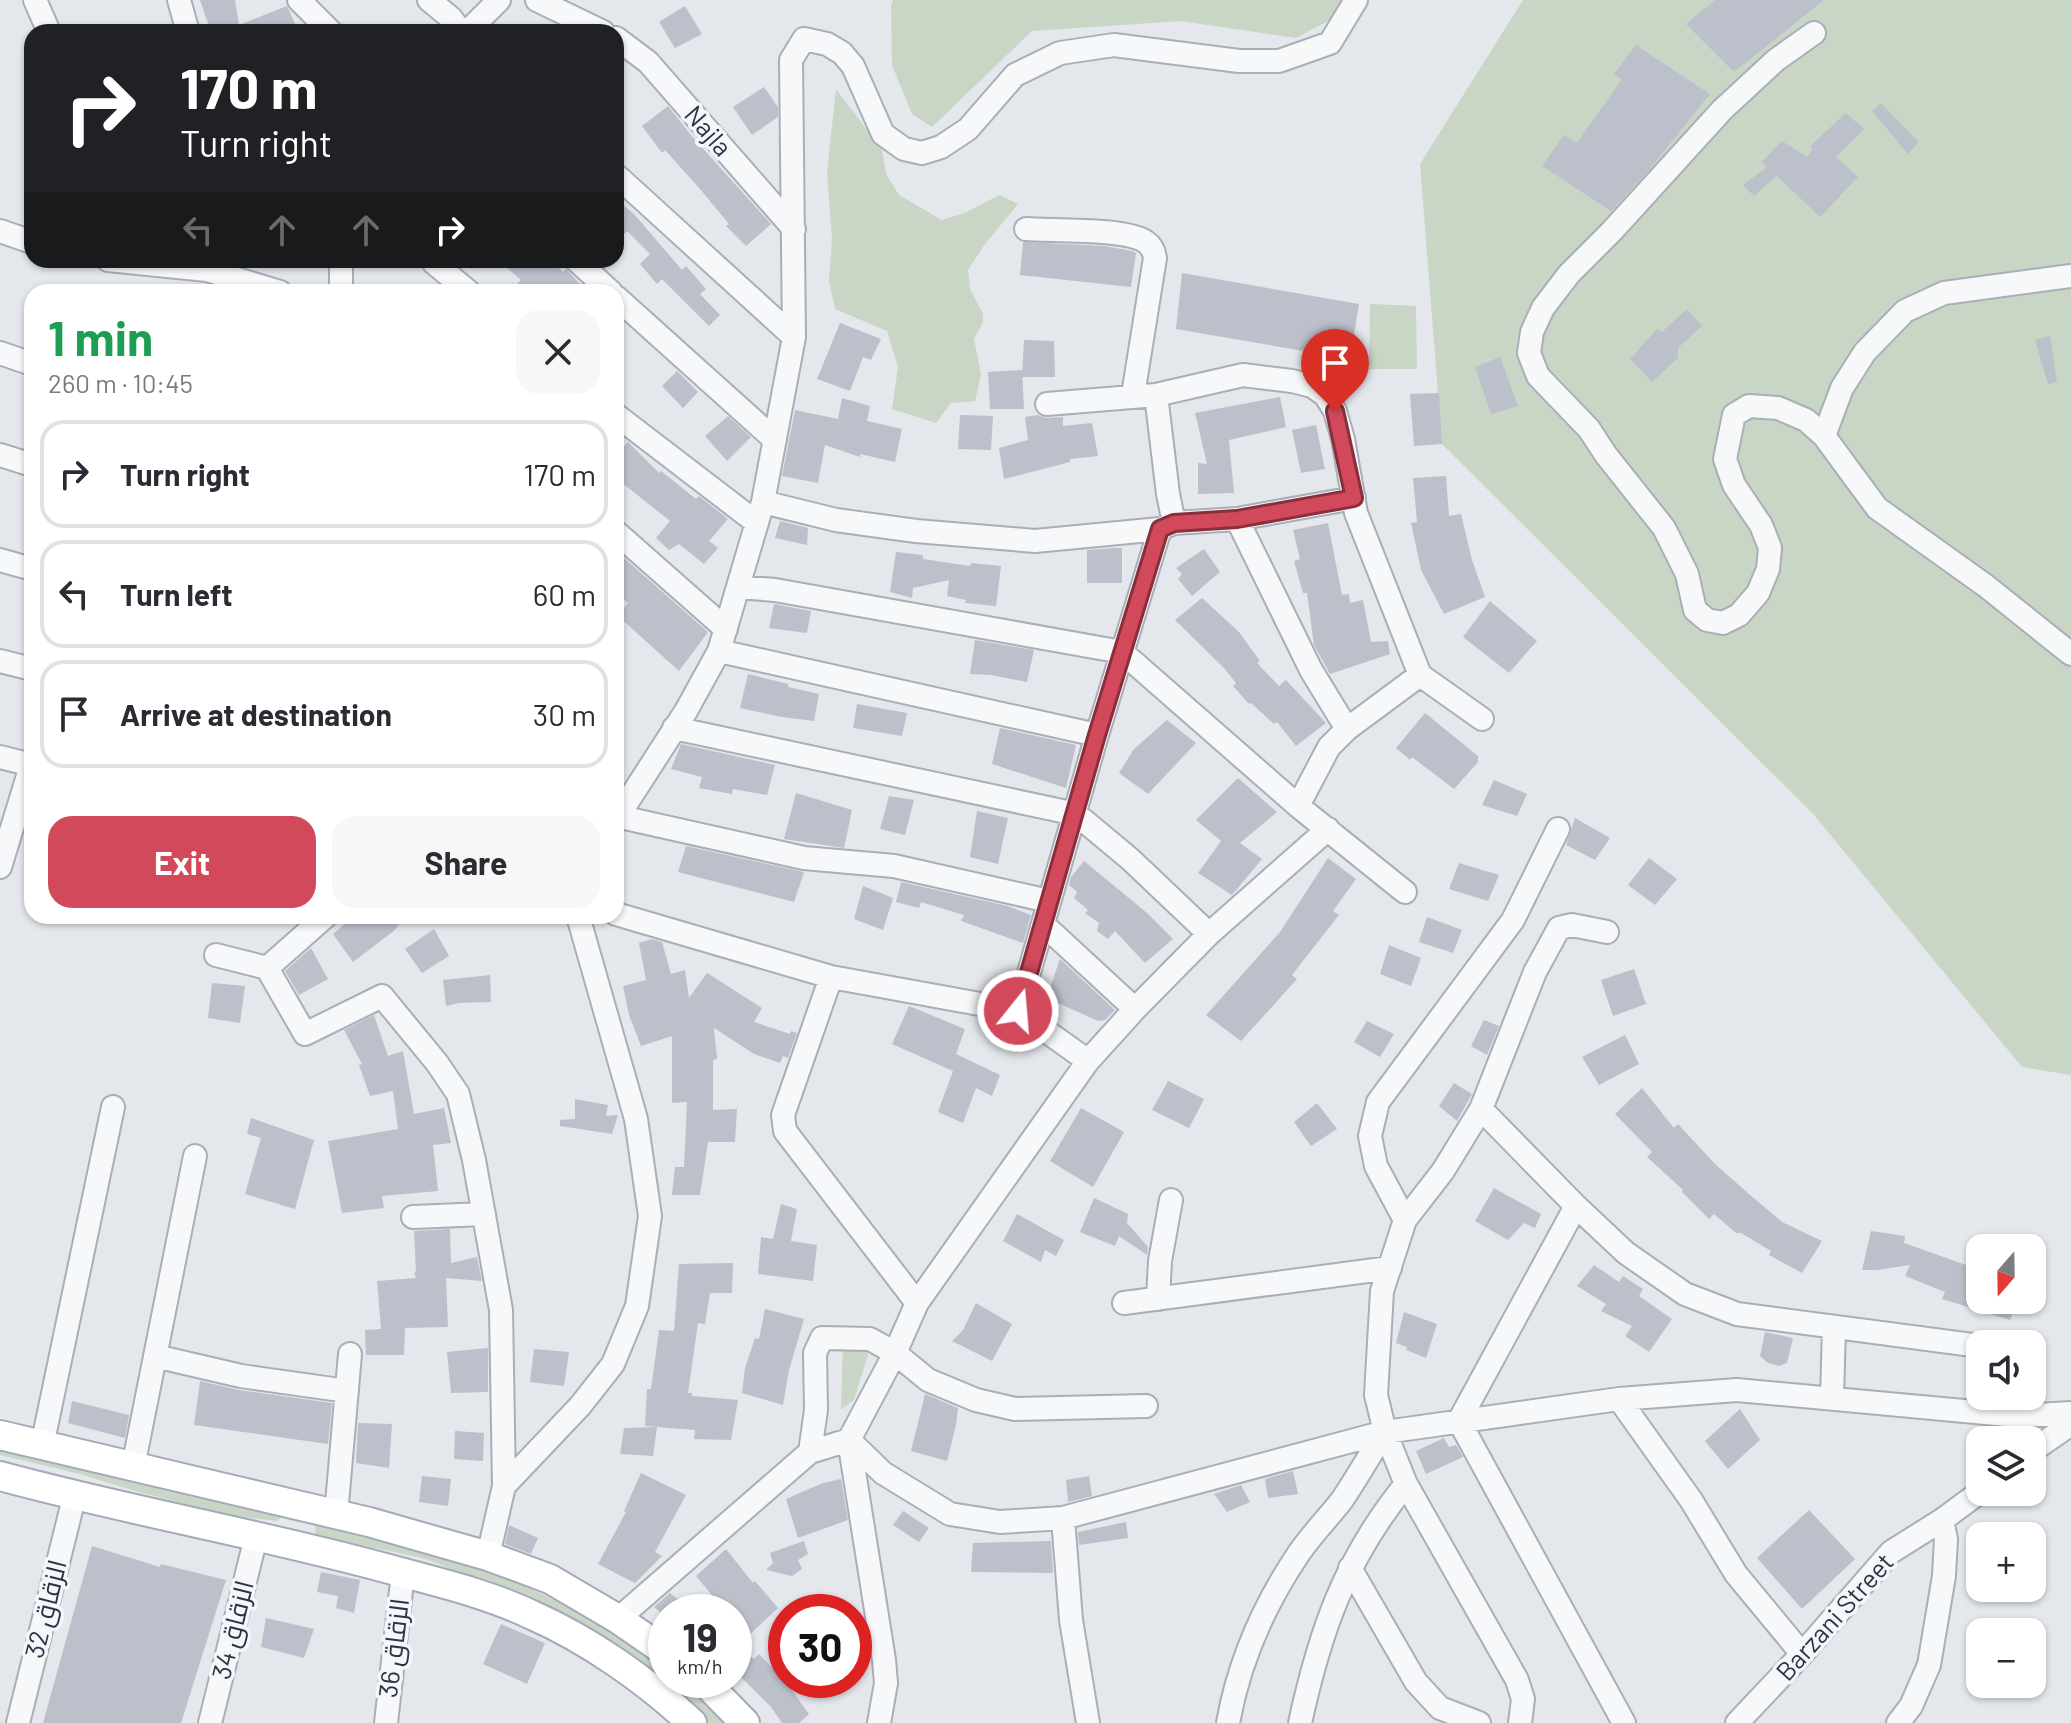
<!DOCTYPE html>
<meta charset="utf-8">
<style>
:root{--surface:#fff;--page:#f7f7f7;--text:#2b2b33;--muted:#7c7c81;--line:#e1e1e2;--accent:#d1495b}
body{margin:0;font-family:Barlow,Cairo,sans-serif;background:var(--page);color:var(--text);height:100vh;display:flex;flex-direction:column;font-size:30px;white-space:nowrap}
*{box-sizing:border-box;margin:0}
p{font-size:26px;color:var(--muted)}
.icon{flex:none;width:44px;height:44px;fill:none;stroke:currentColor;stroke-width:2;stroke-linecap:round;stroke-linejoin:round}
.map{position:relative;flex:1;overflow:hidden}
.details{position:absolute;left:24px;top:284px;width:600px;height:640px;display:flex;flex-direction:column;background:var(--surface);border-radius:24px;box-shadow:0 2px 6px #0004}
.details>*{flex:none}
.top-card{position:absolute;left:24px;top:24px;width:600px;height:244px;border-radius:24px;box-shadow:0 2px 6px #0004;background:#202124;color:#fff;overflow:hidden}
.needle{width:52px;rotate:200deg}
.controls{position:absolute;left:1966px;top:1234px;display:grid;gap:16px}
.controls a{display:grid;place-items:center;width:80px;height:80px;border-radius:16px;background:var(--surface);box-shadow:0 2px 6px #0004;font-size:40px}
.speed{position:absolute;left:648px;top:1594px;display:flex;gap:16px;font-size:40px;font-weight:700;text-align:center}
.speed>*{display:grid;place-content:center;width:104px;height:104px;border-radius:50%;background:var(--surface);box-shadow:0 2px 6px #0004;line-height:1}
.speed small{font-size:20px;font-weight:400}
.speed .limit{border:12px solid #d22;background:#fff;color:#111}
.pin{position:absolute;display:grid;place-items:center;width:68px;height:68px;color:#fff;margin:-82px -34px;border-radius:50% 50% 50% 0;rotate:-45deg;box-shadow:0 0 8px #0007}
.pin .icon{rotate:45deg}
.me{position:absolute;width:88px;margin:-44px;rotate:17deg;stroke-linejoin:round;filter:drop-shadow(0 0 6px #0008)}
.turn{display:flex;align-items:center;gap:28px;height:168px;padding:0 24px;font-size:36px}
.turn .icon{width:104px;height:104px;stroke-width:2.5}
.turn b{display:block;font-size:56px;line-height:68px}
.lanes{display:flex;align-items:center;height:76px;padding:0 24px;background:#0003;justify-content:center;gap:40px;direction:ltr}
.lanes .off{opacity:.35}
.round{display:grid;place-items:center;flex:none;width:84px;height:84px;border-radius:24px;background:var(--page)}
.head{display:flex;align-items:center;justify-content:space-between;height:136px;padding:0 24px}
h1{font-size:48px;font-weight:700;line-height:60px;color:#1e9e55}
.primary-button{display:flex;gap:16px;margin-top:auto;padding:16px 24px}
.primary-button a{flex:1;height:92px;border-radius:24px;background:var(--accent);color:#fff;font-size:32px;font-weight:700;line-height:92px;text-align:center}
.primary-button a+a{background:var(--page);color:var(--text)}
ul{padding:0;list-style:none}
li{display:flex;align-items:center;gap:24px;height:108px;margin:0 16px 12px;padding:0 8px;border:4px solid var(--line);border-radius:24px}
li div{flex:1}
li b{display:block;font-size:30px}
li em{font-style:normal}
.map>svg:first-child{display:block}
</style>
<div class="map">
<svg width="2071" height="1723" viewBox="0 0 2071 1723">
<rect width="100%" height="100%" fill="#e4e7ec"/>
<path fill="#c9d6c5" d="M893,0h460l-2,9 -55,29 -115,-17 -149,10 -100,96 -20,-13 -20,-49 -1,-59z
M1523,0h548v1075l-49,-8 -208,-252 -372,-371 -22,-280z
M836,89l46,61 4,24 13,21 43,25 25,-8 32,-17 19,9 -33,40 -17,26 2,19 13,25v8l-9,17 7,35 -6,27 -24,2 -15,20 -44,-14 6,-42 -11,-36 -52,-22 -6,-28 3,-42 -5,-67z
M1370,304l46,2 1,63h-48z
M843,1341l27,7 -16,52 -13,9z
M0,1442l283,74 -6,5 -48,-6 -94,-24 -55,-17 -80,-19z
M316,1522c89,24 179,45 260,89 31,16 59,38 87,57l3,2v10h13l51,43h-21l-9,-10 -182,-117 -92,-37 -111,-24z"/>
<path fill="#bbc0ca" d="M200,0h35l4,25 48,-19 12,26h-88z
M1715,0h109l-90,72 -48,-48z
M685,6l17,28 -27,14 -16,-26z
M1636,45l74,49 -61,76 -38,41 -69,-45 22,-31 13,8 45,-64 -8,-5z
M764,87l14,20v10l-26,18 -19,-28z
M1881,103l38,39 -11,12 -36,-43z
M668,106l22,28 81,90 -25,22 -20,-20 3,-2 -29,-35 -35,-39 -3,3 -20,-27z
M1846,113l18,16 -28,28 22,20 -38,40 -43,-41 -23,20 -11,-11 24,-18 -5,-5 20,-21 25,16 6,-8 -3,-3z
M616,199l18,15 48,56 4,-4 20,23 -6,5 20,21 -11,11 -47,-47 -5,5 -17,-20 10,-10 -23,-23 -11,12z
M1023,242l82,4 27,5 4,2 -5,34 -111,-12z
M498,260h53l12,12 3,-3 21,23h-78l12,-12z
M1182,273l177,31 -9,55 -174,-30z
M1687,309l15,17 -24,22v10l-26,24 -22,-23 27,-30 5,3z
M840,323l41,16 -10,21 -8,-3 -13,34 -33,-12z
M2050,336l7,46 -9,2 -13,-44z
M1024,340l30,1 1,36h-33z
M1500,357l18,49 -27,8 -16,-47z
M1022,370l2,39h-34l-2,-37z
M677,371l21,21 -15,16 -21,-22z
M1439,393l3,51 -28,2 -4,-52z
M1280,397l6,30 -57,13 5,53 -36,1v-31l9,1 -12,-51z
M842,398l28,8 -3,15 35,8 -7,33 -35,-8v3l-35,-12 -7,38 -36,-7 13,-66 43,9z
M960,415l33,1 -2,34 -33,-1z
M1038,415l9,3 16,-1v9l29,-3 6,33 -28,3v3l-66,17 -5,-31 29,-8 -3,-23z
M728,416l23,21 -24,24 -22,-25z
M1316,425l9,44 -24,4 -9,-43z
M628,442l31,31 2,-2 35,28 3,-3 29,23 -19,22 9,7 -14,16 -25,-20 -10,6 -13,-12 14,-17 -54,-43v-23z
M1446,476l3,40 12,-2 11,46 13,37 -41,17 -23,-44 -10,-47 6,-1 -4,-44z
M780,521l28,7 -1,17 -32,-7z
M1328,523l14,72 7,-1 1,9 13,-3 8,42 17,-1 2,13 -60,20 -16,-29 -7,-52h-4l-9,-32 6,-2 -7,-29z
M1113,548h9v35h-35v-33z
M1204,549l16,23 -28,24 -14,-17 4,-5 -6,-6z
M616,551l92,81 -29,39 -61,-55 10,-13 -12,-11z
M896,552l27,3v4l47,7 1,-3 30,3 -5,40 -31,-3 1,-3 -19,-4 2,-16 -36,8 -1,10 -22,-6z
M1202,598l37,34 21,29 -3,2 22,23 7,-6 40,43 -30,23 -19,-24 -3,2 -23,-21 -2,1 -16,-18 3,-3 -12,-15 -49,-48z
M1490,601l47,40 -28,32 -46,-36z
M774,604l37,7 -4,22 -38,-5z
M975,640l59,10 -7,32 -36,-7 -21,-1z
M748,674l40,10v3l31,7 -5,27 -32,-4 -42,-9z
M857,704l50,9 -5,23 -49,-8z
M1425,713l53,43v6l-24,27 -42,-32 -2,3 -14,-12z
M1167,720l29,23 -48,51 -29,-21 15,-24z
M1000,728l76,17 -10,43 -74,-24z
M681,744l94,21 -8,30 -34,-6 -1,5 -33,-6 3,-11 -31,-8z
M1238,778l39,34 -37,31 22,16 -30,36 -34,-22 23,-32 -25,-21z
M1494,780l33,14 -10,22 -35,-11z
M796,793l56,17 -8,38 -60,-9z
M889,796l25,4 -9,35 -25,-6z
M977,811l31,7 -10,46 -28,-7z
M1575,818l35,20 -15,22 -29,-15z
M686,846l118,26 -10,30 -116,-30z
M1328,858l28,21 -23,32 6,4 -47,60 5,4 -56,62 -35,-26 74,-83z
M1649,858l28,21 -22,26 -27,-20z
M1084,861l63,52 26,26 -28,24 -30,-32 -7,8 -11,-8 2,-8 -14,-10 3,-3 -14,-12 3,-6 -8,-7 2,-8z
M1459,863l40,12 -11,26 -39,-12z
M901,882l107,24 23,9 -8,28 -62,-22 3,-6 -43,-13 -2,6 -23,-6z
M863,886l30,12 -10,32 -29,-11z
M354,916h50l-9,14 -42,32 -20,-28z
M1427,917l35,13 -9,23 -34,-11z
M434,929l15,27 -27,17 -17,-24z
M652,939l10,3 9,32 14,-4 4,28 18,-25 55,35 -8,14 36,12 1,-3 6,2 -9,25 -5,-2 -3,7 -26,-9 -40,-26 3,31 -4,1v50l24,-1 -2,33h-27l-8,53h-28l3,-28h9l3,-65 -15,1v-67l-31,10 -12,-31 -6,-29 23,-6 -7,-37z
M1389,945l32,13 -10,28 -31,-12z
M311,948l17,31 -29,16 -14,-24z
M1060,959l55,51 -10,10 -7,1 -40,-18 -6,-8 -1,-10z
M1634,969l12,35 -33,12 -12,-36z
M490,975l1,27 -32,1 -13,3 -3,-26z
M212,983l33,3 -5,37 -32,-5z
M909,1006l56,23 -9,25 44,21 -8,21 -16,-8 -13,35 -25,-11 15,-41 -61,-27z
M374,1015l14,41 15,-5 11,63 30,-6 7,35 -18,2 5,46 -56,5 2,12 -42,5 -14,-72 70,-12 -5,-38 -23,5 -11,-31 3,-1 -18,-34z
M1484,1020l15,6 -12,29 -16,-9z
M1367,1021l27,13 -14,23 -26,-15z
M1625,1035l14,29 -40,21 -17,-28z
M1168,1081l36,18 -15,29 -37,-18z
M1454,1083l18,11 -15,27 -18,-15z
M1642,1088l32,40 4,-4 37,40 34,30 33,28 40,19 -20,32 -33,-18 2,-4 -30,-18h-5l-22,-19 -5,5 -27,-27 1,-2 -36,-33 5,-5 -37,-38z
M575,1099l33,6 -2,11 12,-1 -6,19 -52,-8v-6l15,-1z
M1317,1103l20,26 -26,17 -17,-24z
M1081,1108l43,24 -31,55 -43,-26z
M251,1118l63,22 -19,69 -50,-15 16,-56 -14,-4z
M1494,1188l47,26 -6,14 -11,-5 -16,17 -33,-19z
M1094,1198l34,16 -1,9 21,24 -1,8 -28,-19 -4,10 -35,-14z
M781,1204l16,5 -6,32 26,4 -4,36 -55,-7 3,-37 12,2z
M1017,1214l47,26 -8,16 -11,-6 -4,12 -38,-21z
M450,1229l1,34 26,-6 5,24 -36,-3 2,49 -43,1 -1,27h-38l-1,-25 16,-1 -4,-48 39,-3 -2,-5 2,-1 -2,-41z
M1871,1231l34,5 -1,7 76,27v30h38l-8,20 -68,-21 3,-7 -40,-16 5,-11 -33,5h-15z
M733,1263l-1,30h-22l-5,31 -7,-1 -10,70h4v3l46,4 -7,40 -37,-1 1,-9 -50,-4 2,-37h4l8,-59 15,1 5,-67z
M1594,1265l25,17 4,-6 20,13 -4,7 33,23 -23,33 -24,-16 7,-10 -31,-15 5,-7 -29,-18z
M976,1303l36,21 -20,37 -40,-20 11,-11z
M765,1309l39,10 -15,51 -6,35 -41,-12 3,-25 10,-30 4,1z
M1404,1312l33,12 -11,34 -20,-8 1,-3 -11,-4z
M1765,1332l28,6 -6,25 -8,3 -11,-3 -8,-7z
M488,1348v44l-37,1 -4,-41z
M534,1349l35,3 -5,34 -34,-4z
M200,1381l39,9 93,13 -4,41 -134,-19z
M925,1394l33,14 -2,17 -9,36 -36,-10z
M72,1401l57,14 -4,23 -57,-15z
M1740,1409l20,31 -32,29 -23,-28z
M358,1423l34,1 -3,44 -33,-5z
M657,1427l-4,29 -33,-2 4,-26z
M455,1431l29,2 -1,28 -29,-2z
M1444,1438l5,9 7,-2 7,12 -37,17 -10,-23z
M1293,1471l5,23 -30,4 -3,-19z
M641,1473l45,22 -31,57 7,4 -27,27 -37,-19 28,-52 -2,-1z
M422,1476l29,3 -3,27 -29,-4z
M1089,1476l3,20 -24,6 -2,-22z
M841,1479l7,41 -50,18 -12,-39 37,-16z
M1241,1485l9,17 -23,10 -13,-18z
M1809,1510l46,49 -53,50 -45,-51z
M903,1511l26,17 -10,14 -26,-17z
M1126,1522l2,16 -49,7 -1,-13z
M509,1525l29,13 -7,16 -26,-10z
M804,1541l4,13 -10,6 4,9 -10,7 -26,-6 7,-7 -3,-10z
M1051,1541l2,32 -82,-1 2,-29z
M92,1546l68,21 1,-3 65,16 -45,143h-138z
M726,1549l27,34 2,-2 23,27 -31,29 -13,-15v-10h-8l-30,-36z
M321,1572l39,8 -6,33 -18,-5 2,-12 -21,-4z
M670,1593l24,19h-34l-6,-5z
M266,1618l48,11 -10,29 -43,-11z
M501,1624l44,19 -18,41 -44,-20z
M734,1643l20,16 5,-5 27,28 23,32 -10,9h-17l-11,-16 -37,-37z"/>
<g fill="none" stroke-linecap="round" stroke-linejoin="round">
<g stroke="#a9aeb7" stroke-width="26">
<path id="minor" d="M35,0l14,32
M179,0l9,32
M299,0l32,32
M429,0l22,18 10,14
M537,0l66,32
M467,32l32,-32
M1814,33l-38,27 -54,50 -110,121 -43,43 -26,34 -11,24 -3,21 9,23 51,53 17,26 58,73 23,46 8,36 12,10 16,3 16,-8 19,-22 10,-24 2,-21 -9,-23 -27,-40 -9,-26 9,-44 15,-9 29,2 28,12 18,16 53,72 109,78 85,68
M616,38l32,24 146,167
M616,175l178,162
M1026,229c27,2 101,-1 120,13 6,4 8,9 9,16l-22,137
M0,231l32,11
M108,260l99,10 73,22
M341,260v32
M576,260l35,32
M434,263l35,29
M616,297l159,143
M0,353l32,11
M1156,395l12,99 6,29
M1047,404l109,-9 87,-20 49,6 20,5 13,9 10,16 8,28 13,74 64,162
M616,415l141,108
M1824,436l18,-48 23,-36 40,-41 39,-18 127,-17
M0,455l32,10
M763,502l73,18 80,11 119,10 125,-12 14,-6 63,-4 117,-21
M1237,519l74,151 36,59
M616,532l110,97
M0,560l32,9
M739,587l36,3 347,62 176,154 107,86
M719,651l378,84
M0,661l32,8
M674,728l402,86 54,45 79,75
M0,757l32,8
M1298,806l31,-59 18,-18 73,-54 62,44
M619,815l67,-104 33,-60 44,-149 31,-165 -3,-277 13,-21 23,5 15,9 11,13 30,68 21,15 18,4 19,-6 27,-18 47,-54 45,-22 54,-8 125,16h40l51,-18 26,-43
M616,816l188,42 90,8 155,35
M0,867l32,-104
M616,914l215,63
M326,916l-59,52 38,66 77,-38 55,67 21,31 16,66 27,150 3,176 -16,70
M1044,925l91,84
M216,955l51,13
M1018,1011l79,-276 63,-206
M1481,1109l95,97 50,47 59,41 52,20 243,32
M1576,1206l-117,215 165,302
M413,1217l71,-3
M1405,1220l38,-49 38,-62 54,-137 24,-44 13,-3 35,7
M1158,1299l2,-38 11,-61
M917,1303l-132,-172 -2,-16 48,-138 187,34 70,50
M1124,1303l266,-35
M155,1356l86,20 106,15
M1832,1398l2,-71
M1619,1399l72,101 45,74 66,80
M42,1446l71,-339
M2032,1451l39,-27
M810,1452l6,-42 -1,-57 7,-15 48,1 25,14 33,27 48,20 39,9 131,-3
M133,1467l62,-311
M504,1486l76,-80 33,-42 24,-58 13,-90 -14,-97 -58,-203
M336,1515l14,-161
M1063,1518l8,102 17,103
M1350,1568l66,114 24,26 39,15
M618,1619l192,-167 39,-12 34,33 67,41 50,8 63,-4 322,-86 234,-33 118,-9 281,26 53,-3
M18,1723l57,-229
M210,1723l46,-186
M386,1723l17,-150
M879,1723l7,-40 -2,-23 -35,-220 46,-87 22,-50 171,-242 47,-52 74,-75 119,-105
M1228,1723c11,-62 36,-118 71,-170 13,-19 29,-35 43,-53 15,-22 28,-46 43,-68
M1300,1723c20,-92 45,-164 106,-239
M1520,1723l3,-24 -6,-19 -111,-196 -21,-52 -9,-37 6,-104 23,-71 -29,-54 -6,-30 8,-34 135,-182 45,-91
M1737,1723l65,-69 89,-102 51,-32 38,-28
M1898,1723l13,-17 18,-41 15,-89 2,-37 -4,-19"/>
</g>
<g stroke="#a3abb8" stroke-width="32">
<path id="major" d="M0,1435l369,87 119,34 62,23 68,40 48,33
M0,1476c132,36 268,59 400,96 45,12 90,23 132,43 57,25 115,66 160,108
M703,1680l42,43"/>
</g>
<use href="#minor" stroke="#f7f8fa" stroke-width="22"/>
<use href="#major" stroke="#fff" stroke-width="28"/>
</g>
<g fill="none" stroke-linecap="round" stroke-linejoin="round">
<g stroke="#882f3b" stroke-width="20">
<path id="route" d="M1018,1011l79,-276 63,-206 14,-6 63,-4 117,-21 -19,-87"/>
</g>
<use href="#route" stroke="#d1495b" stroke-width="14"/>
</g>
<g text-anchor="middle" stroke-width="7" stroke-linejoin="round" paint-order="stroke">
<g font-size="26" fill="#2b3445" stroke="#f4f6f9">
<text transform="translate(708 131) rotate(49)" y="9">Najla</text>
<text transform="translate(46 1609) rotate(-76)" y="9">الزقاق 32</text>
<text transform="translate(1835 1617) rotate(-48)" y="9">Barzani Street</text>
<text transform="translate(233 1630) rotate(-76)" y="9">الزقاق 34</text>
<text transform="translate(394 1648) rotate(-83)" y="9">الزقاق 36</text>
</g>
</g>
</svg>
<div class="controls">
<a><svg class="needle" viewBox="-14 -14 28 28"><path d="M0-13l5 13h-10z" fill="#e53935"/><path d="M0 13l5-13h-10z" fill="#7c7c81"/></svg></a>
<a><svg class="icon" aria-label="sound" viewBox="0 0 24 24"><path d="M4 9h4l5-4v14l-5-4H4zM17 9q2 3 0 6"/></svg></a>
<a><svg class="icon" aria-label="layers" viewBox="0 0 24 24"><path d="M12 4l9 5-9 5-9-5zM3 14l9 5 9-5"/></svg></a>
<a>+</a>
<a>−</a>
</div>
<div class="speed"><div>19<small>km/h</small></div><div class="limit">30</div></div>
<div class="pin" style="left:1335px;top:411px;background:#d93025"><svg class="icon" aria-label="arrive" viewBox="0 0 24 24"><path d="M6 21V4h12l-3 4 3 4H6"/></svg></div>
<svg class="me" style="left:1018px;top:1011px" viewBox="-20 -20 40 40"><circle r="17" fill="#d1495b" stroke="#fff" stroke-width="3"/><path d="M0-11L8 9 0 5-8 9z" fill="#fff"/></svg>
<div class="top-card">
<div class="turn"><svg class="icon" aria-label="right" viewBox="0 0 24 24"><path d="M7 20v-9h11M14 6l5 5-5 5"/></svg><div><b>170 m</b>Turn right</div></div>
<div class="lanes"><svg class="icon off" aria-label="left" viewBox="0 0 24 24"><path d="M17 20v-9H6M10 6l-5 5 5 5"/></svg><svg class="icon off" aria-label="ahead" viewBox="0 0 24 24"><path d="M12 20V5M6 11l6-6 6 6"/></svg><svg class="icon off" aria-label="ahead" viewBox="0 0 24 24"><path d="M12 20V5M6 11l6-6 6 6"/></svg><svg class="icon" aria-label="right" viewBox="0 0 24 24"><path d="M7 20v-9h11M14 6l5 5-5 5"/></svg></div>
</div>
<section class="details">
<div class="head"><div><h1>1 min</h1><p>260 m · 10:45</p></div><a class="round"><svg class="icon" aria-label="close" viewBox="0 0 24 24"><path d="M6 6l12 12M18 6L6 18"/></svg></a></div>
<ul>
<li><svg class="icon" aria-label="right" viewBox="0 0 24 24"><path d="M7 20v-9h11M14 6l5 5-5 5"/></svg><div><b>Turn right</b></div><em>170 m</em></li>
<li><svg class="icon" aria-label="left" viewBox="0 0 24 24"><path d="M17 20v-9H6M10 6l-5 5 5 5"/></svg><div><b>Turn left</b></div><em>60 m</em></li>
<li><svg class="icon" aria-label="arrive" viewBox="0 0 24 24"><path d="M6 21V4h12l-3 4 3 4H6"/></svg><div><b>Arrive at destination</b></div><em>30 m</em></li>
</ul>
<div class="primary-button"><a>Exit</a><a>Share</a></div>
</section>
</div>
